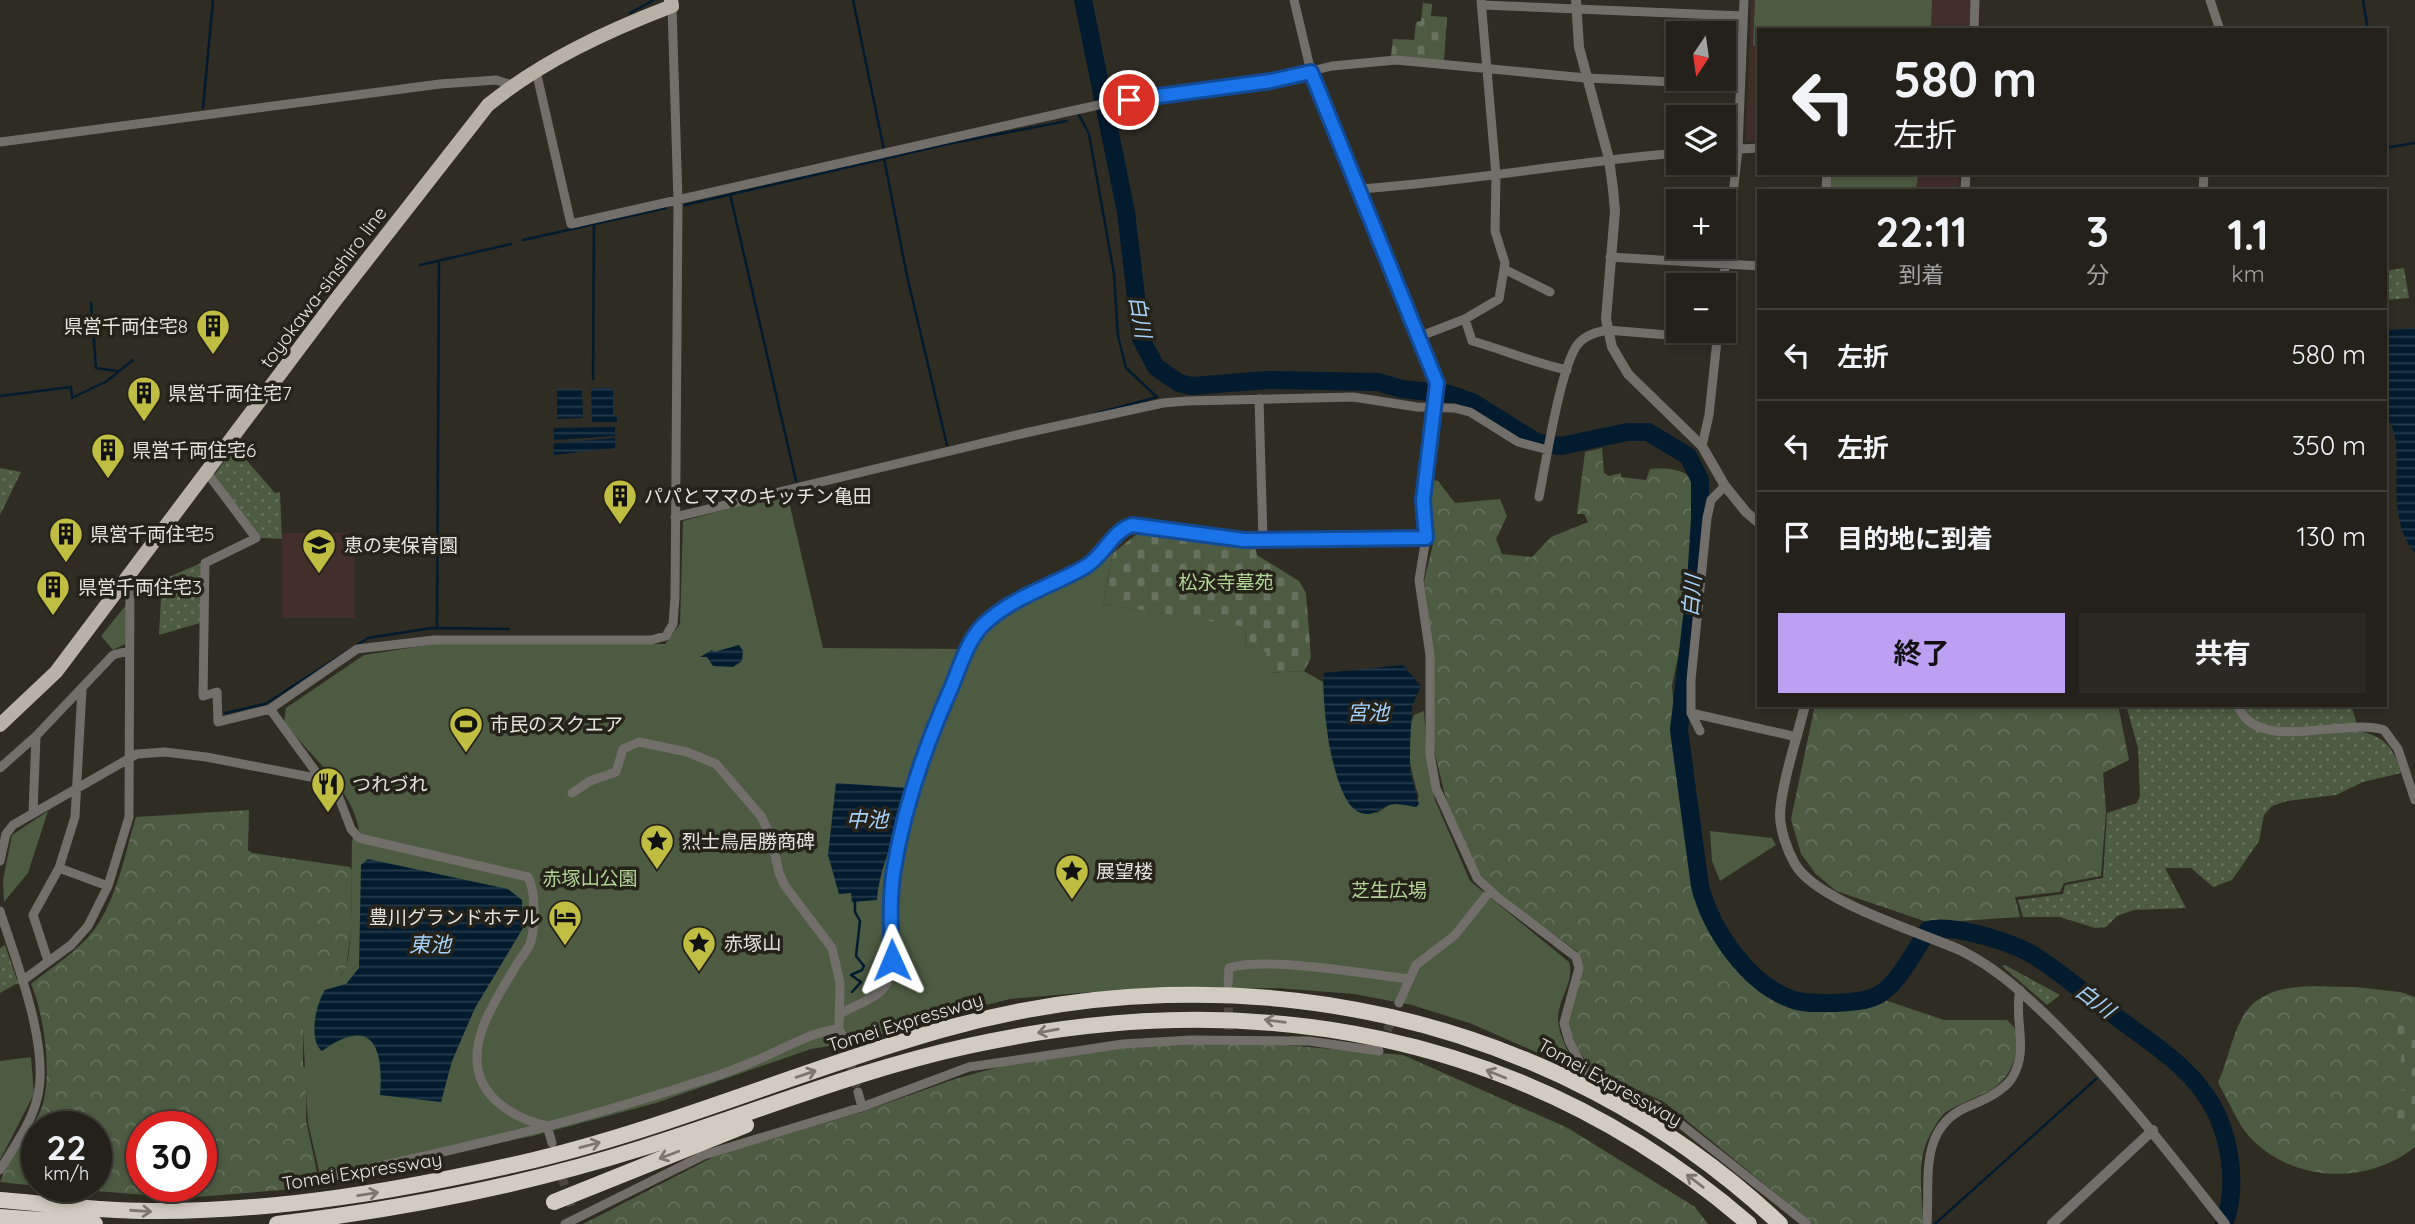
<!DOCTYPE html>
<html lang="ja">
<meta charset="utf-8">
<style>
:root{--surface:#23211a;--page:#2b2923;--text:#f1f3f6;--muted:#a3a3a2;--line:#403e39;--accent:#bca0f2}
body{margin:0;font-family:Quicksand,"Noto Sans JP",sans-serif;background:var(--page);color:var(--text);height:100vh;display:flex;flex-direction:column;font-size:26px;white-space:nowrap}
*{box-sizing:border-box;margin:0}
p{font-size:23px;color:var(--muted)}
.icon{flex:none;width:38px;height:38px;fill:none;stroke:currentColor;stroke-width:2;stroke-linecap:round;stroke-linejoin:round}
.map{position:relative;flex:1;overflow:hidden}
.side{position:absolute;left:1757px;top:189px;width:630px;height:518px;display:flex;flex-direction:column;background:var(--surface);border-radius:0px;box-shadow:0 4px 10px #0003,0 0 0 2px var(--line)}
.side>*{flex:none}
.guide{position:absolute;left:1757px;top:28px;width:630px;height:147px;border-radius:0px;box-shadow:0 4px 10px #0003,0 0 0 2px var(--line);background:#23211a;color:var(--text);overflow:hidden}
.needle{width:46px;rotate:193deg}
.controls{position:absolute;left:1666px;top:21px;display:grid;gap:14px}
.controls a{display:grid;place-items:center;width:70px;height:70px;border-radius:0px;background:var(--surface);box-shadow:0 4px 10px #0003,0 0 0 2px var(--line);font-size:35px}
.speed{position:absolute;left:21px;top:1111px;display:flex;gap:14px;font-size:35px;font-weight:700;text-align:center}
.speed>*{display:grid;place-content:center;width:91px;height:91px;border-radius:50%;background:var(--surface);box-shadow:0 4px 10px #0003,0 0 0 2px var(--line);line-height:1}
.speed small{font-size:18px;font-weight:400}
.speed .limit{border:10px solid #d22;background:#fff;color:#111}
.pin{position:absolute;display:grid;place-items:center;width:60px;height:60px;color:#fff;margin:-30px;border:4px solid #fff;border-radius:50%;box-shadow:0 2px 7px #0007}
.me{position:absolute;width:77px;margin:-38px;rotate:359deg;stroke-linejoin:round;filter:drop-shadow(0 0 5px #0008)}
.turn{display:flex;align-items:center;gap:24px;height:147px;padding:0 21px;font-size:32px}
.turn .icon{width:91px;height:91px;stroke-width:2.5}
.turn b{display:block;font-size:49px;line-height:60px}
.eta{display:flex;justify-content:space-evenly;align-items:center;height:119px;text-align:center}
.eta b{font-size:42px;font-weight:700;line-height:49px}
.button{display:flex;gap:14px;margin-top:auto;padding:14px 21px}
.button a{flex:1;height:80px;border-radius:0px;background:var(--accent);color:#111;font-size:28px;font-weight:700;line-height:80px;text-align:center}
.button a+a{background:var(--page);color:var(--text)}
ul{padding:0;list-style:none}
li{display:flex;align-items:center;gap:21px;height:91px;padding:0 21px;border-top:2px solid var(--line)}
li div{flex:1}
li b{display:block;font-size:26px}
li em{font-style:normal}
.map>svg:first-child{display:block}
</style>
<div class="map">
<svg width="2415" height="1224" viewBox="0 0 2415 1224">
<defs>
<pattern id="grass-dots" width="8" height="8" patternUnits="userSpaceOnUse" patternTransform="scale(1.75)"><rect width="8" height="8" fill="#4c5b42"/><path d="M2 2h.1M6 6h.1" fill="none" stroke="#66725d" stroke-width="1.8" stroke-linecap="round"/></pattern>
<pattern id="forest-crowns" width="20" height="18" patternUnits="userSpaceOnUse" patternTransform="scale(1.75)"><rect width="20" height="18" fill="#4c5b42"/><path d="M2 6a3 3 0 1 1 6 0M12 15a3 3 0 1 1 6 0" fill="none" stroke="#66725d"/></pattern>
<pattern id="cemetery-stones" width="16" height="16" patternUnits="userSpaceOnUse" patternTransform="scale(1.75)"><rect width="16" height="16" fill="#4c5b42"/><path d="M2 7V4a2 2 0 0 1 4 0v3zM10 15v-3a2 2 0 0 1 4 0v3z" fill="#66725d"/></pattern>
<pattern id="water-rules" width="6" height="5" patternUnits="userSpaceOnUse" patternTransform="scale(1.75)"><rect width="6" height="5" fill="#021b2f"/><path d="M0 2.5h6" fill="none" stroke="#273c4d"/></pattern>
</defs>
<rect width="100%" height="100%" fill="#2f2c23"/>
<path fill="#422e2a" d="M1751,0h220l-2,30h-210v111h-13z
M1831,173h129l-2,18h-129z
M282,533h73v85h-73z"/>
<path fill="url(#grass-dots)" d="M2404,268l5,30 -24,2v-29z
M235,447l40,46 5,-1 2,47 -21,-1 -47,-63z
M0,468l21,4 -21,43z
M201,563l-1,60 -41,12 3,-55z
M2126,705h225l8,26c27,6 35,17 42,42l-38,9 -27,13 -49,6 -15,5 -8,9 -5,26 -27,39 -19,7 -22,-19h-26l21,40 -52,2 -17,6 -11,11 -11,1 -35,-11h-37l-5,-17 45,-6 2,-9 38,-7 4,-65 30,-10 3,-7 -2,-48z
M5,945l13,38 -18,10v-45z
M2005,965l55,30 -13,10 -45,-39z"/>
<path fill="url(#forest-crowns)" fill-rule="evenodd" d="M1602,448l2,25 5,3 12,-3v4l25,3 4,-11c16,-1 33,-1 45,12l-1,100 -22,104 4,52 11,59 12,111 9,16 54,62 31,17 44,2 39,-7 68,23h63c12,11 13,17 9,33 -9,41 -39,40 -70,59 -7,5 -14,19 -18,27 -12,26 -5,57 -5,85h-110l-149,-122 -74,-34 -19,-30 -5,-21 15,-47 -3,-18 -76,-55 -26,-27 -27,-58 -15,-62 -1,-98 -9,-71 9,-37 -1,-33 -5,-12 3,-20 8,2 17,22 45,-4 7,17 -11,23 6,15 30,3 19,-20 37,-15 -4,-8h-7l8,-62z
M1815,705h303l11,55 -26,13 3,38 -5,65 -37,7 -4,9 -45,5 5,20 -90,6 -94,-32 -20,-17 -15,-20 -10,-35z
M249,810l-1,40 4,3 98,14 2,4 -1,58 -5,41 -43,42v53l4,6 -1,49 12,57 4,4 -2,6 -137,11 -136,-11 49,-1v-59h-59v59l-37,-4c9,-25 29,-46 40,-70 14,-31 4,-99 -9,-128 21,-17 46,-32 63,-54 23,-31 31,-77 42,-113zM142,1127h59v59h-59z
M2355,987l45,5 15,5v150c-48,39 -125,36 -167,-12 -12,-14 -20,-36 -30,-52 9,-21 13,-43 23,-63 21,-42 75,-33 114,-33z
M1191,1043l81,1 131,11 165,73 127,79 13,17h-1125l134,-69 145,-43 93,-33 58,-16 111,-15z"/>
<path fill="url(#cemetery-stones)" d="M1423,3l9,1 -1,12 16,1 -3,44 -53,-5 2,-17 21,1 2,-18 5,-1z
M1142,530l113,14 2,11 42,26 7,12 5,65 -7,13 -37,2 -22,-26 1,-19 -143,-24 10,-51z
M2400,1009l15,15v106l-23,7c-5,-15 2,-33 8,-47l7,-2 1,-6c-15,-10 -3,-25 -7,-39 -2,-6 -7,-8 -10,-14l9,-4 -3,-4z"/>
<path fill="#4c5b42" d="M1755,0h177l-1,30h-172v17l-6,-1z
M1832,173h86l-2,18h-86z
M787,493l36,155 147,1 26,-32 47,-29 70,-35 -10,51 143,23 -1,19 21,6 1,21 37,-2 19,11 6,63 20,59 28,9 12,-8 30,-8c-8,-24 -16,-57 -5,-82l10,-4 3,47 8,42 35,81 99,81c6,19 -10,36 -11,55 0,19 12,37 19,53l-105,-46 -60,-19 -58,-11 -77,-6 -186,4 -81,7 -72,18 -79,24 -48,8 -155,54 -123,33 -212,43 -13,-56 -6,-110 17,-31c8,-1 20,-3 25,-10 10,-14 7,-109 8,-132l7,-10c-8,-44 -49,-73 -75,-108l2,-14 78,-53 70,-11h231l15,-20 3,-103z
M126,605l-1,39 -12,6 -12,-14z
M48,811l-20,62 -24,29 -1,-22 9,-45z
M1710,831l62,7 4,7 -56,36 -8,-20z
M31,1057l3,37 -34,66v-99z"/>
<path fill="url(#water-rules)" d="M2415,328v225c-26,-30 -16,-73 -19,-110 -1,-14 -9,-24 -11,-36 -4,-24 0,-52 0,-77z
M591,388h22v27l4,1v6h-25z
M557,389h25l1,29 -26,1z
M615,427v9l-61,4v-12z
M615,438v10l-61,7v-12z
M739,645l4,6 -1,10 -9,6 -20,-1 -6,-9h-7l12,-7 2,2z
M1403,665l18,21 -9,20 -2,41v24l9,33 -3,3c-8,-1 -18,-5 -27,-2 -11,4 -16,13 -30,7 -27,-11 -38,-111 -35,-139z
M836,783l71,5c-5,39 -27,72 -30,112l-25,2 -1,-9 -12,1 -11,-39z
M368,859l140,30 14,11 1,28 -48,80 -23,53 -11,41 -61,-7c4,-48 -8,-80 -58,-44 -14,-11 -6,-48 3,-61l21,-6 13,-16 2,-103z"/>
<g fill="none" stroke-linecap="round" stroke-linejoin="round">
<path stroke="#021b2f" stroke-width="2.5" d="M853,0l31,150
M2363,0l5,30
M630,13l24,-13
M203,108l10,-108
M1079,115l10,19 25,140 4,62 8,32 31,29 -63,17
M2385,148l30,-5
M884,158l23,118 40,169
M2208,176l22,-3
M730,194l66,287
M685,205l267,-62 115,-22
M523,240l143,-32
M420,265l91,-21
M91,303l5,65 21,3
M593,379l1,-155
M0,396l71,-9 1,11 35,-17 26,-21
M437,629l2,-368
M225,713l40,-9 103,-66 63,-10 78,1
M852,992l9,-10 -10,-7 11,-5 2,-4 -8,-10 4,-35 -5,-9v-10
M1935,1224l161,-145"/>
<path stroke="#021b2f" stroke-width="18" d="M1083,0l43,212 15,127 15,28 23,16 12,3 77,-6 110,2 24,7 47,5 23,8 66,41 23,3 66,-14h21l40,24 12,24v38l-4,65 -17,147 21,156c11,43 47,97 91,113 13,5 28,4 42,4 15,-1 34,-1 47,-9 21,-14 35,-44 48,-64 24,-7 86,13 107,26 26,17 51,38 76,57 33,25 73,49 96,84 23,34 32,89 17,127"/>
<path stroke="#4a473f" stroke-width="9" stroke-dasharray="9 4.5" stroke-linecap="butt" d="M1228,994l1,40
M844,1039l14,53
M1382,1043l17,-40
M554,1151l17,55"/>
<path stroke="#726f6b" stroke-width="9" d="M1294,0l17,72 126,311 -14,117 3,38 -7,42 11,75v99l6,34 41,90 20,19 79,60 3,11 -15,55 5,18 15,29 74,36 149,118
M2210,0l10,30
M1482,5l261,11
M1974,30l1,-30
M536,71l35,153 500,-113 46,-10 154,-20 61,-15 64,-6 190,18 154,7
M0,142l440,-58 56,-4 16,5
M1724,150l35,-2
M1358,189c107,-7 213,-27 320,-36
M1826,191l1,-18
M1965,191l1,-18
M2203,191l1,-18
M1610,257l149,9
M1504,269l46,23
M1723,285l15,-136 6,-149
M1465,319l7,22c33,9 61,22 95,29
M1418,337l47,-18 34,-20 6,-36 -10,-32 1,-56 -15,-175
M1259,399l4,141
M1702,446l7,-31 9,-84
M208,474l48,64 -51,25 -2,133 14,-4 1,30 52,-13 87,-60 77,-9h217l15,-4 7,-12 2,-27 3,-396 -6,-195
M1539,497c6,-30 22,-133 39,-153 7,-9 19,-12 29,-14l110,9
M675,517l350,-84 138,-30 24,-2 166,-4 64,10 37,1 16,4 48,30 30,8
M2238,705c17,50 104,12 146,25l14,19 17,51
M270,709l51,70 17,16 13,34 8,9 169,39c8,14 7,49 3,64 -2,8 -9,15 -14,23 -19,33 -53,78 -35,118 12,25 40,38 65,44l5,17
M1691,713l106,24
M1700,731l-9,-18v-33l16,-162 4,-18 14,-14
M0,768l36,-32 77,-81 15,-4
M572,793l18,-12 26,-9 7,-23 16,-7 48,10 29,12 45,52 10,21 8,36 6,13 47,62 8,35 -1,46
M33,813l3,-77
M0,861l6,-27 7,-9 124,-71 28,-2 41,5 115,22
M59,868l49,18
M0,911c16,50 51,137 37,188 -6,25 -24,49 -37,71
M48,961l-15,-46 26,-47 16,-51 7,-128
M22,981l49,-36 17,-19 20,-40 21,-69 1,-243
M1228,984l1,-16c33,-12 140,6 179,11
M1399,1003l17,-38 39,-30 35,-44
M839,1015c14,-10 40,-16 48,-32 11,-21 3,-83 6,-111 8,-62 36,-135 61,-192 7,-16 13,-34 23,-48 22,-32 76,-47 108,-66 19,-10 27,-35 47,-41l112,15 182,-2
M858,1092l4,15
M325,1178c126,-27 253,-56 375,-97 27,-8 54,-19 79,-31 20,-9 38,-19 60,-21l5,10
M565,1224l139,-69 158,-48 107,-40 154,-23 68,-4 118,1 70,10
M1927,1224c3,-43 -9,-96 40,-117 15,-6 36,-15 45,-29 18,-29 1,-59 8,-88"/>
<path stroke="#726f6b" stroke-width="10" d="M1576,0l3,47 30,112 4,30 2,22 -9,108 6,28 16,27 74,72 23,40 21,26 13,11
M1805,705c-7,29 -24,81 -25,109 0,16 7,36 15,50 22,38 126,68 167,87 38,19 65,46 95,75 63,63 113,128 168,198
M2052,1224l101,-94"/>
<path stroke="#b7b1a8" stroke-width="14" d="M0,725l56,-53 278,-370 154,-197c54,-44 119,-74 184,-99l-1,-6"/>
<path stroke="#d2cbc1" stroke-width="16" d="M0,1200c53,4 106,12 159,11 123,0 242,-21 362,-48 144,-33 279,-93 420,-133 296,-84 613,-18 839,194
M554,1202l192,-77
M0,1217l95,7
M277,1224c124,-15 246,-38 365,-76 109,-34 215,-78 326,-102 284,-63 557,-15 781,178"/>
</g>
<defs><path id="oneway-shaft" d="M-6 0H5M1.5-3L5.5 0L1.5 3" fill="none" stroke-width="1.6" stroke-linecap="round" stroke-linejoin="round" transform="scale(1.75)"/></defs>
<g stroke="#7c766e">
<use href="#oneway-shaft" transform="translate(1275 1021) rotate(-173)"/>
<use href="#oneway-shaft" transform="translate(1048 1031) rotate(170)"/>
<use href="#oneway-shaft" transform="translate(806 1074) rotate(-19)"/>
<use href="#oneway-shaft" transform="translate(1496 1074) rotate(-158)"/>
<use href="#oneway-shaft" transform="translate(590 1145) rotate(-15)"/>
<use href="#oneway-shaft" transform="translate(669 1155) rotate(159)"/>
<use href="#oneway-shaft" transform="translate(1695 1181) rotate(-143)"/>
<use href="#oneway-shaft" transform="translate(368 1194) rotate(-9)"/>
<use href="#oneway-shaft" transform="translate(141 1211) rotate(4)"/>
</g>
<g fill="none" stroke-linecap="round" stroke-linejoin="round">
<g stroke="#114b97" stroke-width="18">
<path id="route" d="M892,960c-1,-30 -3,-61 2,-91 10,-62 32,-125 58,-183 8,-20 16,-46 31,-61 29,-28 69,-39 102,-58 19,-11 27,-36 47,-42l112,15 182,-2 -3,-38 14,-117 -126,-311 -40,9 -142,19"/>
</g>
<use href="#route" stroke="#1a73e8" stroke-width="12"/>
</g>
<defs>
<g id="building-pin" transform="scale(1.75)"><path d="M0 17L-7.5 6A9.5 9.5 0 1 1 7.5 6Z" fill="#bfbe42" stroke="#25221a"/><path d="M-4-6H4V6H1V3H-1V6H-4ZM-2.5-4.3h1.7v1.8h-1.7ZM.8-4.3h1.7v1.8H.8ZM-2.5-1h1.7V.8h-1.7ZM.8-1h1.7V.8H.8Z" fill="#111"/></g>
<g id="school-pin" transform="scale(1.75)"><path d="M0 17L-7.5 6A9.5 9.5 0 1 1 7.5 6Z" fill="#bfbe42" stroke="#25221a"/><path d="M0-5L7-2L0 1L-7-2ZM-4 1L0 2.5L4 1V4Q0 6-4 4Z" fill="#111"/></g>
<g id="stadium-pin" transform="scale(1.75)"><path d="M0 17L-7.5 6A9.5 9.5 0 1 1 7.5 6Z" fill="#bfbe42" stroke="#25221a"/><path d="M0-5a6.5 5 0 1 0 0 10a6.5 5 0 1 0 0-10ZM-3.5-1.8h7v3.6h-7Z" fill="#111"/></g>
<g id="restaurant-pin" transform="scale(1.75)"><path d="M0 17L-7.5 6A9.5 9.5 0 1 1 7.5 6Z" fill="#bfbe42" stroke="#25221a"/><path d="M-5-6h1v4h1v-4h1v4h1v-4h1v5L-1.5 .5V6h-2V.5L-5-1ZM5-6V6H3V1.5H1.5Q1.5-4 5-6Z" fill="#111"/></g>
<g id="sight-pin" transform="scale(1.75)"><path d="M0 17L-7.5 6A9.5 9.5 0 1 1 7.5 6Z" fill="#bfbe42" stroke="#25221a"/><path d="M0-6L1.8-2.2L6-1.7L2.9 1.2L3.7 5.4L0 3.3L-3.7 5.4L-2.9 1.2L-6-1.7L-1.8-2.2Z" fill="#111"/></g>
<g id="hotel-pin" transform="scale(1.75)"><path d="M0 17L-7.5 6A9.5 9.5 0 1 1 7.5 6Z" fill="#bfbe42" stroke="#25221a"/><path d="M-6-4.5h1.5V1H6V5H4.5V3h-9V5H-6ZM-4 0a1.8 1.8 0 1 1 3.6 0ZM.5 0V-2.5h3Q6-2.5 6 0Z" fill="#111"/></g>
</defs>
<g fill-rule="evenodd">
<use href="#building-pin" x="213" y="326"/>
<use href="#building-pin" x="144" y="393"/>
<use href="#building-pin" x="108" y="450"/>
<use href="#building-pin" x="620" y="496"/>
<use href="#building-pin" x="66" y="534"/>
<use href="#school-pin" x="319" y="545"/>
<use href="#building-pin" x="53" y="587"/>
<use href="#stadium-pin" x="466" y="724"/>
<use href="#restaurant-pin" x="328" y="784"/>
<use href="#sight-pin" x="657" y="841"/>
<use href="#sight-pin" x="1072" y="871"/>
<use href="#hotel-pin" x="565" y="917"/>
<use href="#sight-pin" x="699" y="943"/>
</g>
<g text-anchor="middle" stroke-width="7" stroke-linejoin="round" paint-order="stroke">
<g font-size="19" fill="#e5e3de" stroke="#25221a">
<text transform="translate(323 287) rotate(-53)" y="7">toyokawa-sinshiro line</text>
<text transform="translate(905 1022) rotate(-17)" y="7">Tomei Expressway</text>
<text transform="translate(1610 1082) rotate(29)" y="7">Tomei Expressway</text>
<text transform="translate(362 1171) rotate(-9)" y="7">Tomei Expressway</text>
</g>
<g font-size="19" fill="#e5e3de" stroke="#25221a" text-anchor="start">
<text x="188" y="333" text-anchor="end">県営千両住宅8</text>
<text x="168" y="400">県営千両住宅7</text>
<text x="132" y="457">県営千両住宅6</text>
<text x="644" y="503">パパとママのキッチン亀田</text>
<text x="90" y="541">県営千両住宅5</text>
<text x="344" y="552">恵の実保育園</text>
<text x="78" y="594">県営千両住宅3</text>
<text x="490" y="731">市民のスクエア</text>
<text x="352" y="791">つれづれ</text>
<text x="682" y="848">烈士鳥居勝商碑</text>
<text x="1096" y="878">展望楼</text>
<text x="540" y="924" text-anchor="end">豊川グランドホテル</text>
<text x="724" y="950">赤塚山</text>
</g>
<g font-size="19" fill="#b1d596" stroke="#25221a">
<text x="1226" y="589">松永寺墓苑</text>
<text x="590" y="885">赤塚山公園</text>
<text x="1389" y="897">芝生広場</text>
</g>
<g font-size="21" font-style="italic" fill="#a5d2fc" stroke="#25221a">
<text transform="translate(1140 317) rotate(80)" y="7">白川</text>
<text transform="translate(1692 596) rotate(-85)" y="7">白川</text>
<text x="1368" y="720">宮池</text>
<text x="867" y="827">中池</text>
<text x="430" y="952">東池</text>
<text transform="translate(2095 1001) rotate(37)" y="7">白川</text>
</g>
</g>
</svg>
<div class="controls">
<a><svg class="needle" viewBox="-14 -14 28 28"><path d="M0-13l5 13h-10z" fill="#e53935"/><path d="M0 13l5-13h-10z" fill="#a3a3a2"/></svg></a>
<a><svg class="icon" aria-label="layers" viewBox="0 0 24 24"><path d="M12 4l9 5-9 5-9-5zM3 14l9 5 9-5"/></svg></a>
<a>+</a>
<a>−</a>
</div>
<div class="speed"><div>22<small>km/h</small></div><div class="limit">30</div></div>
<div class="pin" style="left:1129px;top:100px;background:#d93025"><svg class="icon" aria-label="arrive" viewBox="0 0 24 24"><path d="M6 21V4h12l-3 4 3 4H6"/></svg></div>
<svg class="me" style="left:892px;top:960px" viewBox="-20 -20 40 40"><path d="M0-17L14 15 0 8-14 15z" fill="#1a73e8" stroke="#fff" stroke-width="4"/></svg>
<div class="guide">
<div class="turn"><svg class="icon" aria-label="left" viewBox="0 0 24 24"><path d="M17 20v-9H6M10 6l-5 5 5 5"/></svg><div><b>580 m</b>左折</div></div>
</div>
<section class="side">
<div class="eta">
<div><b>22:11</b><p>到着</p></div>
<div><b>3</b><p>分</p></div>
<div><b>1.1</b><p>km</p></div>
</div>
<ul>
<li><svg class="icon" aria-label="left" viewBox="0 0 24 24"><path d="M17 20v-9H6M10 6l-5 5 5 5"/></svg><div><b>左折</b></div><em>580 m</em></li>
<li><svg class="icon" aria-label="left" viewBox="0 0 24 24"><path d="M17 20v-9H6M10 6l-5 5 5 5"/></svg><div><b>左折</b></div><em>350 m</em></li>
<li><svg class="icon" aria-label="arrive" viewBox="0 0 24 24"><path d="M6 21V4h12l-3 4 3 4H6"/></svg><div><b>目的地に到着</b></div><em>130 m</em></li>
</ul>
<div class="button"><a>終了</a><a>共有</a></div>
</section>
</div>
